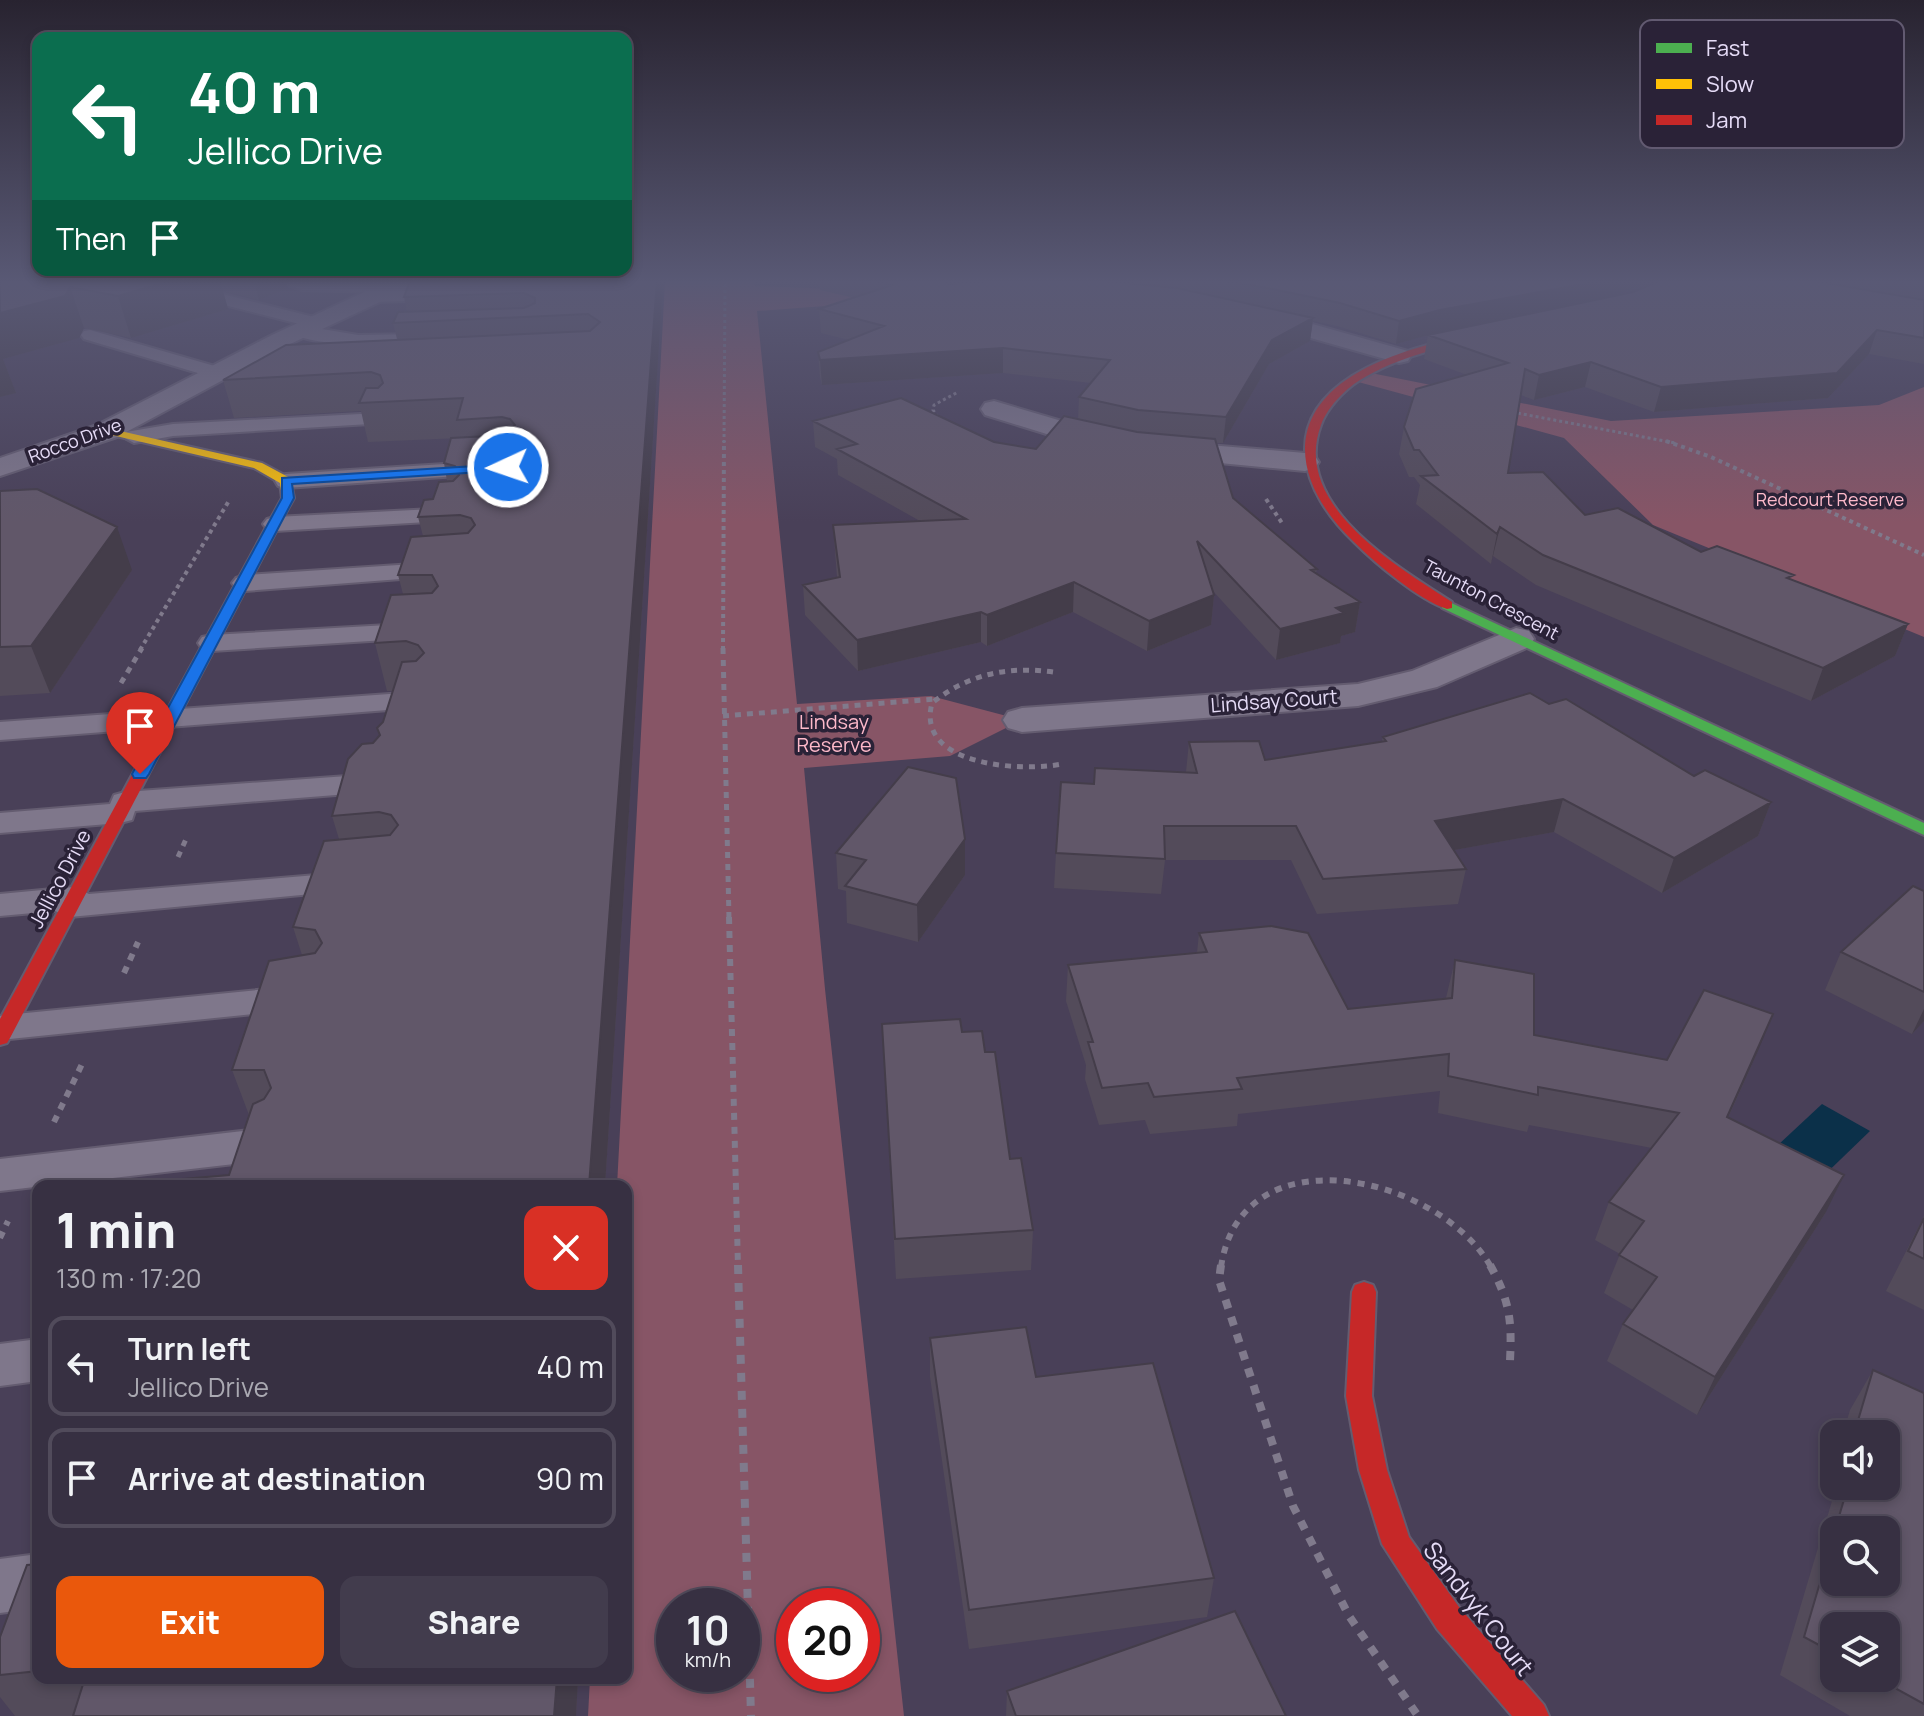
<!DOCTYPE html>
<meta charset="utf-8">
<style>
:root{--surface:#373042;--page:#423c4d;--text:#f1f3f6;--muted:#aaa9b2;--line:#514b5b;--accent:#ea580c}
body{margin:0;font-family:Manrope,sans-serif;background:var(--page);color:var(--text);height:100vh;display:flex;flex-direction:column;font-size:30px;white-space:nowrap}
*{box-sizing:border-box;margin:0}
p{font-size:26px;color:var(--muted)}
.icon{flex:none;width:44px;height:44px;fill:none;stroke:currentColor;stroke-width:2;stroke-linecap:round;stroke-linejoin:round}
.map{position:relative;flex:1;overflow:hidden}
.panel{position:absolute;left:32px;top:1180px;width:600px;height:504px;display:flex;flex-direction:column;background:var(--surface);border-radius:16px;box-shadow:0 4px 12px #0003,0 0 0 2px var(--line)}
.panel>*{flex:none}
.banner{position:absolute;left:32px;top:32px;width:600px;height:244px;border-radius:16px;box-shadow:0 4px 12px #0003,0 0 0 2px var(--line);background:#0b6e4f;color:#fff;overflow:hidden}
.fabs{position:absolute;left:1820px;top:1420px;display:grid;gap:16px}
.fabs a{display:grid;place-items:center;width:80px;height:80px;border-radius:16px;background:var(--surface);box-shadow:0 4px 12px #0003,0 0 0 2px var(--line);font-size:40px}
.speed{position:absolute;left:656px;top:1588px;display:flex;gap:16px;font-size:40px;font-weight:700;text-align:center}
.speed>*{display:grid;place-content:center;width:104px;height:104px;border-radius:50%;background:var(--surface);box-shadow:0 4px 12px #0003,0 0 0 2px var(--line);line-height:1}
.speed small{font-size:20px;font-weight:400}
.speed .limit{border:12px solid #d22;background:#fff;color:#111}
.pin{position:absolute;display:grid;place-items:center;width:68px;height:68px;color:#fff;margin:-82px -34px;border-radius:50% 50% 50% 0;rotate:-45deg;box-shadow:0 0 8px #0007}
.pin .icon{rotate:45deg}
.me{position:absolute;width:88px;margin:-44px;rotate:267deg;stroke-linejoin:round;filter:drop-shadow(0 0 6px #0008)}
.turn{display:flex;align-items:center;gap:28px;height:168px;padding:0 24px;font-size:36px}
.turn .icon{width:104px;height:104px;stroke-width:2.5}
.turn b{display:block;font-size:56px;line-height:68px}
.then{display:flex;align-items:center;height:76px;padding:0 24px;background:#0003;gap:16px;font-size:30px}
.round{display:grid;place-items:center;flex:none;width:84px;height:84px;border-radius:16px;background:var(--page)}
.headline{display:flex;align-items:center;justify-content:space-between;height:136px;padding:0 24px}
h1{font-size:48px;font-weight:800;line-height:60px}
.cta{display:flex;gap:16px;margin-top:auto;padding:16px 24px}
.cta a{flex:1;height:92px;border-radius:16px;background:var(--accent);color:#fff;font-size:32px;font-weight:800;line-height:92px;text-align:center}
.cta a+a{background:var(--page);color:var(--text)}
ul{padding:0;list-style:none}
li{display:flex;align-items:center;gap:24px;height:100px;margin:0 16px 12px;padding:0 8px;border:4px solid var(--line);border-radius:16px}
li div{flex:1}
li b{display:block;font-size:30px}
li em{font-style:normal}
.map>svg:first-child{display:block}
</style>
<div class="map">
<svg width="1924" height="1716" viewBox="0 0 1924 1716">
<rect width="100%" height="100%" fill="#494058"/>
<path fill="#875566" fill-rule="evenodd" d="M665,281h89l1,5 138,5 -1,10 -135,10 40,393 134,-8 91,24 -72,36 -146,12 21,221 79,727h-316l2,-38h36v-492h-9zM674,1606h68v68h-68zM794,1606h68v68h-68z
M1366,372l245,49 268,-16 45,-18v250l-271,-112 -89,-87 -213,-58z"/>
<path fill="#0b3049" d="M1822,1104l48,27 -58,56 -48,-29z"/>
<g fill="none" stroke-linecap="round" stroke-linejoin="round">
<g stroke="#645c70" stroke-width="4">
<path id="lane" d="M275,281l119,1 8,5 -5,4 54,-1 8,5 -8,5 -80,2 -8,-5 2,-4 15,-1 -77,-2z
M183,284l139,35 3,4 -9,5 42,7 64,-1 9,5 -9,5c-27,1 -115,4 -133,-13l3,-4 23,1 -138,-35 -2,-4 2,-4z
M90,330l135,39 3,4 -10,6 -134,-40 -3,-4 3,-4z
M379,413l7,2 3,4 -3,4 -213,13 -39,7 -11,-6 3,-5 47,-8z
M492,461l11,7 -3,5 -214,15 -8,-2 -3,-5 3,-5 8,-2z
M453,508l8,2 4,5 -4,5 -186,11 -8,-2 -4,-5 4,-5 8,-2z
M444,562l9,3 4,5 -4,5 -208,16 -9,-3 -4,-5 4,-5 9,-3z
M424,623l10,2 4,6 -4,6 -222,14 -10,-2 -4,-6 4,-6 10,-2z
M417,692l10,3 5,6 -5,6 -427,33v-18z
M375,774l11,3 5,7 -5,7 -251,20 -3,9 -12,3 -120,10v-20l110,-9 4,-9 11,-3z
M352,872l12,3 5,7 -5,7 -294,28 -15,-6 -55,5v-22l74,-7 15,7z
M298,986l14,4 5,9 -5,9 -312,32v-24l6,-1z
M268,1128l15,5 6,11 -6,11 -15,5 -268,31v-32z
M38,1339v42l-38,5v-42z
M38,1554v54l-38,5v-54z"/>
</g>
<g stroke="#645c70" stroke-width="4">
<path id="street" d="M388,281h28l-2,5 -126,59 -171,92 -117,39v-18l97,-33 175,-90z
M1252,307l156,44 3,5 -3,5 -9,2 -155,-44 -3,-5 3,-5z
M994,401l88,26 54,12 169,14 10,3 4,6 -4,6 -10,3 -169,-16 -70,-15 -81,-25 -4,-6 4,-6z
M1516,628l13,3 5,8 -5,8 -92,40 -79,19 -336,26 -14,-4 -5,-8 5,-8 14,-4 336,-24 54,-13z"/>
</g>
<g stroke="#645c70" stroke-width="4">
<path id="fast" d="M1447,601l477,222v12l-482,-227v-6z"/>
</g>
<g stroke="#645c70" stroke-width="4">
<path id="slow" d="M107,428l155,35 28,15 4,20 -14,25h-8l-2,-3 12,-22 -2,-15 -26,-15 -151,-35 -2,-2z"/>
</g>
<g stroke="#645c70" stroke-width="4">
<path id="jam" d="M1484,331l3,1v4c-43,11 -88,20 -127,44 -16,10 -33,28 -39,45 -30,80 76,141 131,177v6l-5,1c-28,-9 -72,-46 -93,-67 -54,-51 -75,-120 -2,-166 40,-25 87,-34 132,-45z
M276,516l6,4 -272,518 -3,5 -7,2v-26l270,-499z
M1364,1282l9,3 3,7 -4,104 15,74 22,67 50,70 85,98 5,11h-37l-75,-87 -55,-85 -23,-74 -13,-74 6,-104 3,-7z"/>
</g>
<path stroke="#807a8c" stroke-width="3" stroke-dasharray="3 3" stroke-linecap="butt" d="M1512,412l163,31
M938,417l-5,-7 1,-5 24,-13
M724,443l1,-162"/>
<path stroke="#807a8c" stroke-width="4" stroke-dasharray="4 4" stroke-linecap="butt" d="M1666,441l45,16 213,98
M1266,499l16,24
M140,650l90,-151
M723,650l1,-209"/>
<path stroke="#807a8c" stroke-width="5" stroke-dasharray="6 6" stroke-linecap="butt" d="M723,648l6,271
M1053,672c-45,-6 -85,2 -121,31 -17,63 89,69 130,61
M121,683l21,-35
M723,716l212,-17
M178,857l9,-20"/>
<path stroke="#807a8c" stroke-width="6" stroke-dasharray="7 7" stroke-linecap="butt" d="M729,917l9,350
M124,973l14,-31
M54,1122l29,-60
M0,1238l8,-17
M1221,1267c20,-137 218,-92 270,0"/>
<path stroke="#807a8c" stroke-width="8" stroke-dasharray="9 9" stroke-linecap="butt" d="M738,1265l13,451
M1221,1265l-2,15 74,226 56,110 69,100
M1490,1265c20,36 22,56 20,96"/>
<use href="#lane" fill="#7f778b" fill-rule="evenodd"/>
<use href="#street" fill="#7f778b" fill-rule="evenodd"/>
<use href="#fast" fill="#4caf50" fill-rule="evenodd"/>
<use href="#slow" fill="#ffc107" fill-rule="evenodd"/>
<use href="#jam" fill="#c62828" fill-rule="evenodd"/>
</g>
<path fill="#534b5a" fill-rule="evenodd" d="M0,281h286l2,7 -29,12 -36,-9 5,18 -97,29 -47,-10 -5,10 -76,21 13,34 -16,4z
M663,281l-58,905h-481l105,-11 20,-60 -17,-45 70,-115 -9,-28 46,-88 -7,-23 41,-73 7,-7 -3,-8 6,-6 10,-31h-6l-12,-48 28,-49 -5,-19 25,-39 -5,-19 29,-36 -3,-18 16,-25 -92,4 -7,-31 -127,7 -11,-38 174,-41 -4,-16 14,-11 -3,-15z
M818,281h832l-37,15 20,-4 26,-11h265v83l-55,-10 -41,44 -174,14 -69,-25 -51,13 -13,-5 -13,78 77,42 116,37 91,28 116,44 -13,32 -84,45 -275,-116 -43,-29 -2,8 -75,-60 4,-19 -6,-8h-5l-10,-23 5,-27 63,-52 -43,-16 4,-24 -32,9 -59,-18 -24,-5 -3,20 -41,23 -46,79h-7l17,55 84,71 -1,4 44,29 -5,30 -14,4 -1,7 -64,17 -64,-70 2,5 -3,30 -64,26 -74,-39 -86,34 -6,-4 -123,29 -53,-56 -2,-30 34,-8 -4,-52 87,-4 -82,-46 -1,-16 -22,-12 -2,-26 223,28 42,-29 1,-23 12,-14 -88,-10 -181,12 -2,-8 -2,-25 31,-12 -28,-7 -2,-24 35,-11 -34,-8z
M0,491l132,79 -82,123 -50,3z
M1549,704l145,72 77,26 -13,34 -96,57 -108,-61 -100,18 12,19 -8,35 -141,10 -26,-54h-126l-4,34 -107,-6 2,-35 38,-69 92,-12 3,-30 76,18 117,-19 1,-4z
M836,853l129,22 -47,67 -71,-19 -1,-32 -8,-2z
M1924,891v130l-12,13 -87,-44 16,-38z
M1199,933l149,76 98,-11 9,-38 79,75 133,25 91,-9 -30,67 98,94 -129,203 -90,-54 16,-37 10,-14 -29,-17 16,-39 -25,-14 14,-38 43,-54 -123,-23 -2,7 -89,-19 2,-22 -202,23 -1,12 -87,8 -5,-14 -46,5 -14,-46 1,-14 -20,-64 2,-36 129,-12z
M882,1024l80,8 23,20 25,107 23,71 -2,40 -135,9z
M1924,1216v94l-38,-19z
M930,1338l106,39 178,201 -7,39 -238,32 -39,-272z
M1873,1370l51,23v323h-74l-70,-41 55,-184 -8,-4 7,-24v23h52v-52h-43l7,-24zM1834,1530h52l-52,52zM1834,1626l52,52h-52z
M38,1564v114h540l-2,38h-561l-15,-19v-60z
M1007,1691l279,25h-280z"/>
<path fill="#443d4a" d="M170,281h50l8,28 -97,29 -13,-42z
M254,281h32l2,7 -29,12z
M657,281h6l-58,905h-16z
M934,281h69l-55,5z
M1600,281h50l-60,25 -154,27 -40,11 3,-23 41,-11z
M70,287l14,41 -5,10 -76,21 13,34 -16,4v-84z
M1313,318l-3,23 -41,23 -46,79 3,-26 46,-77z
M1877,330l-8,24 -41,44 -174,14 7,-25z
M1003,348v25l-181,12 -2,-25z
M1591,362l-6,25 -51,13 5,-25z
M117,527l15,43 -82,123 -19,-47z
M1500,527l-7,29 -2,8 6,-30z
M1074,582l-1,30 -86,34v-31z
M1214,595l-3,30 -64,26 2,-30z
M1360,602l-5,30 -14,4 -1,7 -64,17 4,-31 56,-21z
M981,612v30l-123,29 -1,-31z
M1908,624l-13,32 -84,45 12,-33z
M1563,799l-9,33 -127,23 8,-34z
M1771,802l-13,34 -96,57 12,-35z
M965,839v36l-47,67 -1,-37z
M1924,1009v12l-12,13z
M1773,1014l-15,37 -47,103 16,-37z
M1844,1175l-18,37 -129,203 18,-38z
M557,1678h21l-2,38h-22z"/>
<path fill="#615769" stroke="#443d4a" stroke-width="2" d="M0,281h170l-52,15 -48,-9 -5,9 -65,17z
M410,281h247l-68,905h-465l1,-2 104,-9 24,-71 11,-5 7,-11 -7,-18h-32l37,-109 46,-8 7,-10 -7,-13 -22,-3 31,-86 66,-6 8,-10 -7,-10 -12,-3 -47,4 16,-57 14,-15 11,-1 7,-8 -3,-7 6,-6 19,-60 14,-1 8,-8 -6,-8 -12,-4 -31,2 16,-48 41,-2 6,-7 -6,-11h-34l13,-38 57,-4 7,-8 -4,-7 -11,-3 -42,2 6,-17 9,-1 6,-17 14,-1 6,-6 -4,-9 -11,-3 7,-25 58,-3 6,-10 -5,-6 -8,-2 -45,3 6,-22 -104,5 7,-15h12l5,-5 -3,-8 -9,-3 -148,8 63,-35 304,-14 10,-9 -12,-8 -195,9 5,-11 126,-4 11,-5v-5l-11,-5 -120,4z
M878,281h67l3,3 43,-3h114l72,7 136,30 -41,22 -46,77 -88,-7 -59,-13 31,-37 -107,-12 -183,12 -2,-8 66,-26 -65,-17 73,-24z
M1227,281h373l-160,29 -41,11 -59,-18 -78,-16z
M1659,281h156l109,19v38l-47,-8 -40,43 -176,14 -70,-25 -52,13 -14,-6 -17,104 35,-1 42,43 33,-7 83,44 16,-6 77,29 -7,3 121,46 -85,44 -280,-113 -43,-28 -3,7 -76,-58 17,-1 -19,-25h-5l-10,-23 12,-38 92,-26 -80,-28 205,-43z
M901,398l93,44 42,7 28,-33 73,16 78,7 18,59 84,71 -6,1 49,32 -24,6 8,5 -64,16 -83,-88 17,54 -65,26 -75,-39 -87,33 -6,-3 -124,28 -54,-55 37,-8 -7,-52 133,-6 -129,-70 20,-5 -44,-23z
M37,489l80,38 -86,119 -31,1v-156z
M1530,693l19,11 17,-5 128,77 11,-6 66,32 -97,56 -111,-59 -128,22 31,48 -143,10 -27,-53h-132l1,33 -109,-6 5,-71 33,2 1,-16 102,5 -8,-31 70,-1 6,19 121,-19 -3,-4z
M908,767l48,11 9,61 -48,66 -72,-19 21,-26 -30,-7z
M1913,886l11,5v101l-83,-40z
M1271,926l37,7 40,76 104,-11 3,-38 79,14v61l133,25 37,-70 69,24 -46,103 117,58 -129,202 -92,-53 34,-47 -38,-22 25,-34 -35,-19 70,-89 -141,-26v8l-90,-19 1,-22 -212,24 5,11 -88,8 -6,-14 -46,5 -14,-46h5l-25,-77 139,-13 -8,-19z
M960,1019l2,13 20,-1 3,21h10l15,107 11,-1 12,72 -138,9 -13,-215z
M1924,1218v41l-16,-8z
M1026,1327l10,50 117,-14 61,215 -245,32 -39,-272z
M1873,1370l51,23v311l-47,-26h9v-52h-52v27l-30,-16 30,-102v47h52v-52h-51l13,-44h38v-52h-32z
M38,1564v107l-38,4v-38l27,-72z
M1235,1611l51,105h-270l-9,-25z
M85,1678h472l-3,38h-481z"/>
<linearGradient id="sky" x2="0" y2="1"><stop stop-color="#282330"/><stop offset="0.54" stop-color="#595975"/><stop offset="1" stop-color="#595975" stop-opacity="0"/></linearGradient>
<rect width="1924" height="522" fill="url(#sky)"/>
<path fill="#1a73e8" stroke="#114b97" stroke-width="2" d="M508,464l6,3 -2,3 -220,14 2,14 -145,276 -3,4h-12l-2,-4 150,-276v-20z"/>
<g text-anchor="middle" stroke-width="7" stroke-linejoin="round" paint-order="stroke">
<g font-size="18" fill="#e6dcf7" stroke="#2a2237">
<text transform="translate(75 441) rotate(-20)" y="6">Rocco Drive</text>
<text transform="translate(1491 600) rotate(28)" y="6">Taunton Crescent</text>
</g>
<g font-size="18" fill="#fdb9ca" stroke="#2a2237">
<text x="1830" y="506">Redcourt Reserve</text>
</g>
<g font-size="20" fill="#e6dcf7" stroke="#2a2237">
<text transform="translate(1274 701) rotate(-4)" y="7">Lindsay Court</text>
<text transform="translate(60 879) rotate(-62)" y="7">Jellico Drive</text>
</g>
<g font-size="20" fill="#fdb9ca" stroke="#2a2237">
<text x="834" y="729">Lindsay<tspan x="834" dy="23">Reserve</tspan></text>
</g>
<g font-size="24" fill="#e6dcf7" stroke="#2a2237">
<text transform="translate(1478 1609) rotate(52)" y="8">Sandvyk Court</text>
</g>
</g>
<rect x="1640" y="20" width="264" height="128" rx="12" fill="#2a2237" stroke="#625a71" stroke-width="2"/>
<rect x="1656" y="43" width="36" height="10" fill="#4caf50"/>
<rect x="1656" y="79" width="36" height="10" fill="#ffc107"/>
<rect x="1656" y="115" width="36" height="10" fill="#c62828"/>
<g font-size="22" fill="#e6dcf7">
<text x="1706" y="56">Fast</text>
<text x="1706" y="92">Slow</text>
<text x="1706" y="128">Jam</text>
</g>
</svg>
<div class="fabs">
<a><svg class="icon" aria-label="sound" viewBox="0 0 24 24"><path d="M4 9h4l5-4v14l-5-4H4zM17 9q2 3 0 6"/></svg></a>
<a><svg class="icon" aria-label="search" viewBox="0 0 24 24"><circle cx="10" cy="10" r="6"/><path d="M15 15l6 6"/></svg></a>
<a><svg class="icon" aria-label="layers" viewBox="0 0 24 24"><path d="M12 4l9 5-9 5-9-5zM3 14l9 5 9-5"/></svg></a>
</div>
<div class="speed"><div>10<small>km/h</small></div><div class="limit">20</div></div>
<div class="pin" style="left:140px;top:774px;background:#d93025"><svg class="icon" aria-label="arrive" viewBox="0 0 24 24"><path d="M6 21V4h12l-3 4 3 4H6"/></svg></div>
<svg class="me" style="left:508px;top:467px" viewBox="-20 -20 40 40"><circle r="17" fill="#1a73e8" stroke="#fff" stroke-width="3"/><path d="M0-11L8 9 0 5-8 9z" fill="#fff"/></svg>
<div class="banner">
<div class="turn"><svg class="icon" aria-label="left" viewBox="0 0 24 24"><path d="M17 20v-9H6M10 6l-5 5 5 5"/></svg><div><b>40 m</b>Jellico Drive</div></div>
<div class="then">Then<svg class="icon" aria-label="arrive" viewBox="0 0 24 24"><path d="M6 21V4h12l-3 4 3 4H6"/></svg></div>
</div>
<section class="panel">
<div class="headline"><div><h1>1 min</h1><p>130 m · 17:20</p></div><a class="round" style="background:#d93025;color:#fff"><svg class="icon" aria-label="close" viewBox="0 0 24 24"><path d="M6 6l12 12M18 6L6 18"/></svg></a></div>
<ul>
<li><svg class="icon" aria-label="left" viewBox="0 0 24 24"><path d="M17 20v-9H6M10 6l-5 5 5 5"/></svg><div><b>Turn left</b><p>Jellico Drive</p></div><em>40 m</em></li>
<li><svg class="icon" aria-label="arrive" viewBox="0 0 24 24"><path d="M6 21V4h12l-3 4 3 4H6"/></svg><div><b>Arrive at destination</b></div><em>90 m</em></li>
</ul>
<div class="cta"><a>Exit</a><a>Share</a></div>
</section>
</div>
